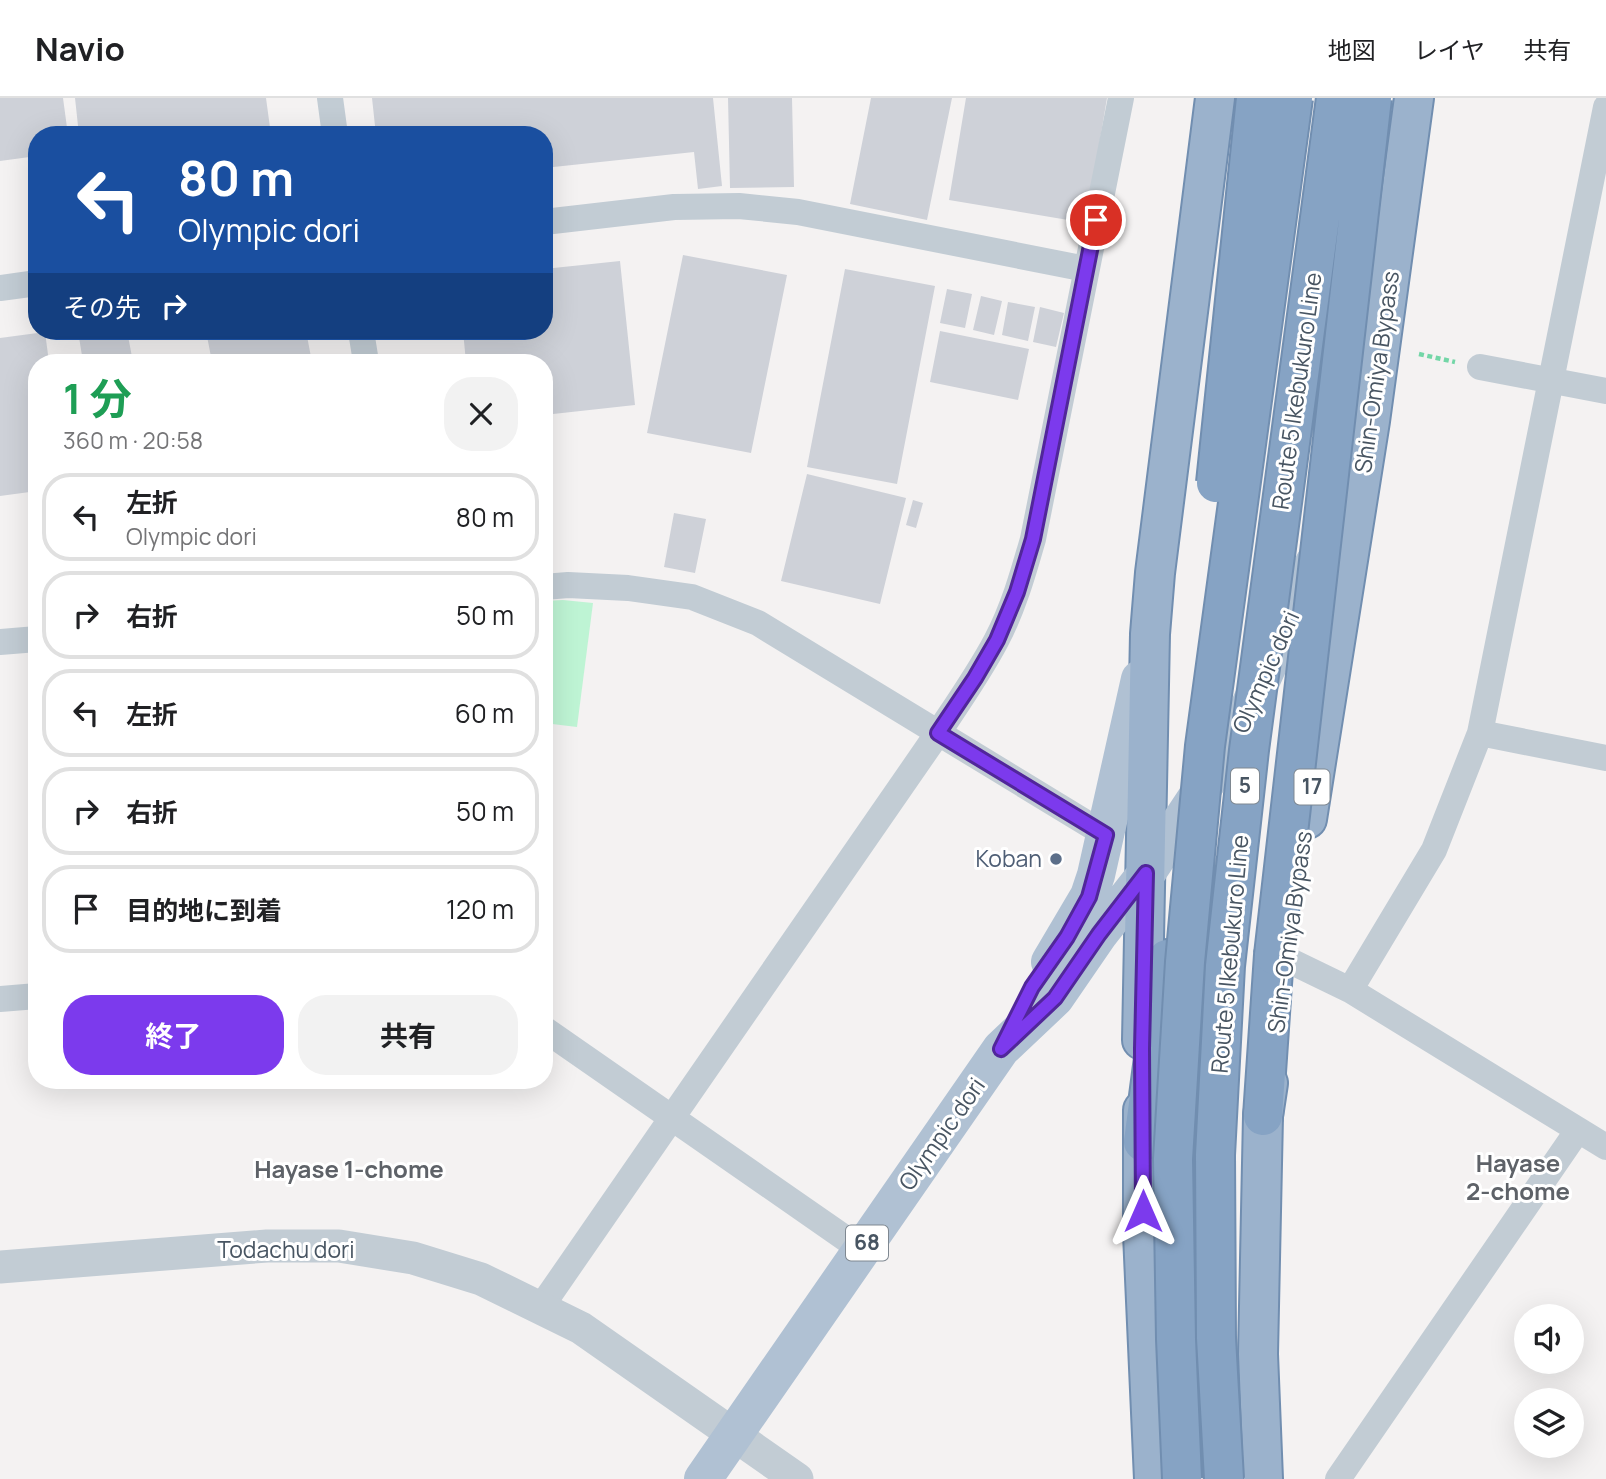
<!DOCTYPE html>
<html lang="ja">
<meta charset="utf-8">
<style>
:root{--surface:#fff;--page:#f2f2f2;--text:#202124;--muted:#757577;--line:#e0e0e0;--accent:#7c3aed}
body{margin:0;font-family:Manrope,"Noto Sans JP",sans-serif;background:var(--page);color:var(--text);height:100vh;display:flex;flex-direction:column;font-size:26px;white-space:nowrap}
*{box-sizing:border-box;margin:0}
p{font-size:23px;color:var(--muted)}
.icon{flex:none;width:38px;height:38px;fill:none;stroke:currentColor;stroke-width:2;stroke-linecap:round;stroke-linejoin:round}
.map{position:relative;flex:1;overflow:hidden}
.side{position:absolute;left:28px;top:256px;width:525px;height:735px;display:flex;flex-direction:column;background:var(--surface);border-radius:28px;box-shadow:0 7px 28px #0002}
.side>*{flex:none}
.guide{position:absolute;left:28px;top:28px;width:525px;height:214px;border-radius:28px;box-shadow:0 7px 28px #0002;background:#1a4fa0;color:#fff;overflow:hidden}
.tools{position:absolute;left:1514px;top:1206px;display:grid;gap:14px}
.tools a{display:grid;place-items:center;width:70px;height:70px;border-radius:50%;background:var(--surface);box-shadow:0 7px 28px #0002;font-size:35px}
.pin{position:absolute;display:grid;place-items:center;width:60px;height:60px;color:#fff;margin:-30px;border:4px solid #fff;border-radius:50%;box-shadow:0 2px 7px #0007}
.me{position:absolute;width:77px;margin:-38px;rotate:0deg;stroke-linejoin:round;filter:drop-shadow(0 0 5px #0008)}
.turn{display:flex;align-items:center;gap:24px;height:147px;padding:0 35px;font-size:32px}
.turn .icon{width:91px;height:91px;stroke-width:2.5}
.turn b{display:block;font-size:49px;line-height:60px}
.then{display:flex;align-items:center;height:66px;padding:0 35px;background:#0003;gap:14px;font-size:26px}
.round{display:grid;place-items:center;flex:none;width:74px;height:74px;border-radius:28px;background:var(--page)}
.overview{display:flex;align-items:center;justify-content:space-between;height:119px;padding:0 35px}
h1{font-size:42px;font-weight:700;line-height:52px;color:#1e9e55}
.primary-button{display:flex;gap:14px;margin-top:auto;padding:14px 35px}
.primary-button a{flex:1;height:80px;border-radius:28px;background:var(--accent);color:#fff;font-size:28px;font-weight:700;line-height:80px;text-align:center}
.primary-button a+a{background:var(--page);color:var(--text)}
ul{padding:0;list-style:none}
li{display:flex;align-items:center;gap:21px;height:88px;margin:0 14px 10px;padding:0 21px;border:4px solid var(--line);border-radius:28px}
li div{flex:1}
li b{display:block;font-size:26px}
li em{font-style:normal}
header{display:flex;align-items:center;gap:42px;box-sizing:border-box;height:98px;padding:0 35px;background:var(--surface);border-bottom:2px solid var(--line)}
header strong{font-size:33px}
nav{display:flex;gap:38px;margin-inline-start:auto;font-size:24px}
.map>svg:first-child{display:block}
</style>
<header>
<strong>Navio</strong>
<nav><a>地図</a><a>レイヤ</a><a>共有</a></nav>
</header>
<div class="map">
<svg width="1606" height="1381" viewBox="0 0 1606 1381">
<rect width="100%" height="100%" fill="#f4f2f2"/>
<path fill="#bef4d4" d="M563,502l30,3 -16,124 -33,-4v-122z"/>
<path fill="#ced1d8" d="M0,0h63l5,37h-31v21l-37,5z
M75,0h191l5,37h-192z
M372,0h341l9,88 -24,3 -4,-37 -150,16v-33h-168z
M728,0h64l2,89 -64,1z
M871,0h81l-25,122 -77,-16z
M966,0h141l-21,125 -137,-23z
M683,157l104,20 -36,178 -104,-20z
M620,163l15,144 -91,10v-53h-78l-3,-31h81v-62z
M845,171l90,17 -38,198 -90,-17z
M947,191l25,5 -7,34 -25,-5z
M981,198l21,5 -8,34 -21,-5z
M1008,204l27,5 -7,34 -26,-6z
M1040,209l24,6 -8,34 -23,-5z
M78,233h30l2,8 18,-3 5,26h-50z
M206,233h100l6,31h-100z
M940,233l89,18 -11,51 -88,-18z
M45,234l4,30h-12v129l-37,5v-158z
M807,376l99,24 -26,106 -99,-23z
M913,402l10,3 -7,25 -10,-3z
M674,415l32,6 -11,54 -31,-6z"/>
<g fill="none" stroke-linecap="round" stroke-linejoin="round">
<g stroke="#718eb0" stroke-width="42">
<path id="trunk" d="M1307,721l63,-398 44,-323
M1142,942l8,-406 5,-61 60,-475
M1143,1012v124l11,245
M1263,1381l-5,-125 5,-238 5,-33"/>
</g>
<g stroke="#718eb0" stroke-width="42">
<path id="motorway" d="M1263,1018l11,-161
M1143,1044l24,-183"/>
</g>
<path stroke="#73d6a7" stroke-width="4.5" stroke-dasharray="5 3.5" stroke-linecap="butt" d="M1419,256l36,8"/>
<path stroke="#c2ccd4" stroke-width="26" d="M330,0l5,37
M544,124l130,-15 65,-1 59,6 288,57
M0,190l37,-5
M361,233l5,31
M1480,269l126,24
M544,489l24,-2 60,3 64,9 66,26 348,212
M0,544l37,-3
M1480,635l126,25
M1284,860l66,32 256,157
M1350,892l84,-140 46,-117 126,-626
M0,901l37,-3
M544,931l318,221
M541,1209l397,-574c20,-30 41,-60 58,-92 17,-32 27,-67 37,-102l88,-441
M1338,1381l240,-349"/>
<path stroke="#c2ccd4" stroke-width="33" d="M0,1169l267,-21h72l74,12 68,21 100,49 216,151"/>
<path stroke="#b0c1d3" stroke-width="38" d="M1050,864l39,-66 7,-21 44,-196
M703,1381l298,-430 54,-51 44,-64 47,-60 88,-133 80,-178"/>
<use href="#trunk" stroke="#9bb2cc" stroke-width="38"/>
<use href="#motorway" stroke="#86a3c4" stroke-width="38"/>
<g stroke="#718eb0" stroke-width="42" stroke-linecap="butt">
<path id="motorway-bridge" d="M1216,385l40,-385
M1274,857l98,-857
M1182,1381l-6,-140 -3,-180 12,-197 20,-216 88,-648
M1224,1381l-8,-141 -1,-183 10,-189 24,-216 87,-652"/>
</g>
<use href="#motorway-bridge" stroke="#86a3c4" stroke-width="38"/>
</g>
<g fill="none" stroke-linecap="round" stroke-linejoin="round">
<g stroke="#51269a" stroke-width="18">
<path id="route" d="M1096,122l-63,319 -16,53 -20,48 -22,38 -37,55 168,102 -17,62 -22,40 -35,50 -31,62 54,-51 44,-64 47,-61 -4,176 1,162"/>
</g>
<use href="#route" stroke="#7c3aed" stroke-width="12"/>
</g>
<circle fill="#5c6f8a" stroke="#fff" stroke-width="2.5" cx="1056" cy="761" r="7"/>
<g text-anchor="middle" stroke-width="6" stroke-linejoin="round" paint-order="stroke">
<g fill="#fff" stroke="#7f8891" stroke-width="2">
<rect x="1231" y="670.5" width="28" height="35" rx="5"/>
<rect x="1294.5" y="671.5" width="35" height="35" rx="5"/>
<rect x="846" y="1127.5" width="42" height="35" rx="5"/>
</g>
<g font-size="21" font-weight="bold" fill="#485562">
<text x="1245" y="695">5</text>
<text x="1312" y="696">17</text>
<text x="867" y="1152">68</text>
</g>
<g font-size="23" fill="#485562" stroke="#fff">
<text transform="translate(1377 274) rotate(-82)" y="8">Shin-Omiya Bypass</text>
<text transform="translate(1297 293) rotate(-82)" y="8">Route 5 Ikebukuro Line</text>
<text transform="translate(1266 574) rotate(-66)" y="8">Olympic dori</text>
<text transform="translate(1290 834) rotate(-82)" y="8">Shin-Omiya Bypass</text>
<text transform="translate(1230 856) rotate(-85)" y="8">Route 5 Ikebukuro Line</text>
<text transform="translate(942 1036) rotate(-55)" y="8">Olympic dori</text>
<text x="286" y="1160">Todachu dori</text>
</g>
<g font-size="23" fill="#4e5e75" stroke="#fff" text-anchor="end">
<text x="1042" y="769">Koban</text>
</g>
<g font-size="24" font-weight="bold" fill="#5e6268" stroke="#fff">
<text x="1518" y="1074">Hayase<tspan x="1518" dy="28">2-chome</tspan></text>
<text x="349" y="1080">Hayase 1-chome</text>
</g>
</g>
</svg>
<div class="tools">
<a><svg class="icon" aria-label="sound" viewBox="0 0 24 24"><path d="M4 9h4l5-4v14l-5-4H4zM17 9q2 3 0 6"/></svg></a>
<a><svg class="icon" aria-label="layers" viewBox="0 0 24 24"><path d="M12 4l9 5-9 5-9-5zM3 14l9 5 9-5"/></svg></a>
</div>
<div class="pin" style="left:1096px;top:122px;background:#d93025"><svg class="icon" aria-label="arrive" viewBox="0 0 24 24"><path d="M6 21V4h12l-3 4 3 4H6"/></svg></div>
<svg class="me" style="left:1143px;top:1113px" viewBox="-20 -20 40 40"><path d="M0-17L14 15 0 8-14 15z" fill="#7c3aed" stroke="#fff" stroke-width="4"/></svg>
<div class="guide">
<div class="turn"><svg class="icon" aria-label="left" viewBox="0 0 24 24"><path d="M17 20v-9H6M10 6l-5 5 5 5"/></svg><div><b>80 m</b>Olympic dori</div></div>
<div class="then">その先<svg class="icon" aria-label="right" viewBox="0 0 24 24"><path d="M7 20v-9h11M14 6l5 5-5 5"/></svg></div>
</div>
<section class="side">
<div class="overview"><div><h1>1 分</h1><p>360 m · 20:58</p></div><a class="round"><svg class="icon" aria-label="close" viewBox="0 0 24 24"><path d="M6 6l12 12M18 6L6 18"/></svg></a></div>
<ul>
<li><svg class="icon" aria-label="left" viewBox="0 0 24 24"><path d="M17 20v-9H6M10 6l-5 5 5 5"/></svg><div><b>左折</b><p>Olympic dori</p></div><em>80 m</em></li>
<li><svg class="icon" aria-label="right" viewBox="0 0 24 24"><path d="M7 20v-9h11M14 6l5 5-5 5"/></svg><div><b>右折</b></div><em>50 m</em></li>
<li><svg class="icon" aria-label="left" viewBox="0 0 24 24"><path d="M17 20v-9H6M10 6l-5 5 5 5"/></svg><div><b>左折</b></div><em>60 m</em></li>
<li><svg class="icon" aria-label="right" viewBox="0 0 24 24"><path d="M7 20v-9h11M14 6l5 5-5 5"/></svg><div><b>右折</b></div><em>50 m</em></li>
<li><svg class="icon" aria-label="arrive" viewBox="0 0 24 24"><path d="M6 21V4h12l-3 4 3 4H6"/></svg><div><b>目的地に到着</b></div><em>120 m</em></li>
</ul>
<div class="primary-button"><a>終了</a><a>共有</a></div>
</section>
</div>
